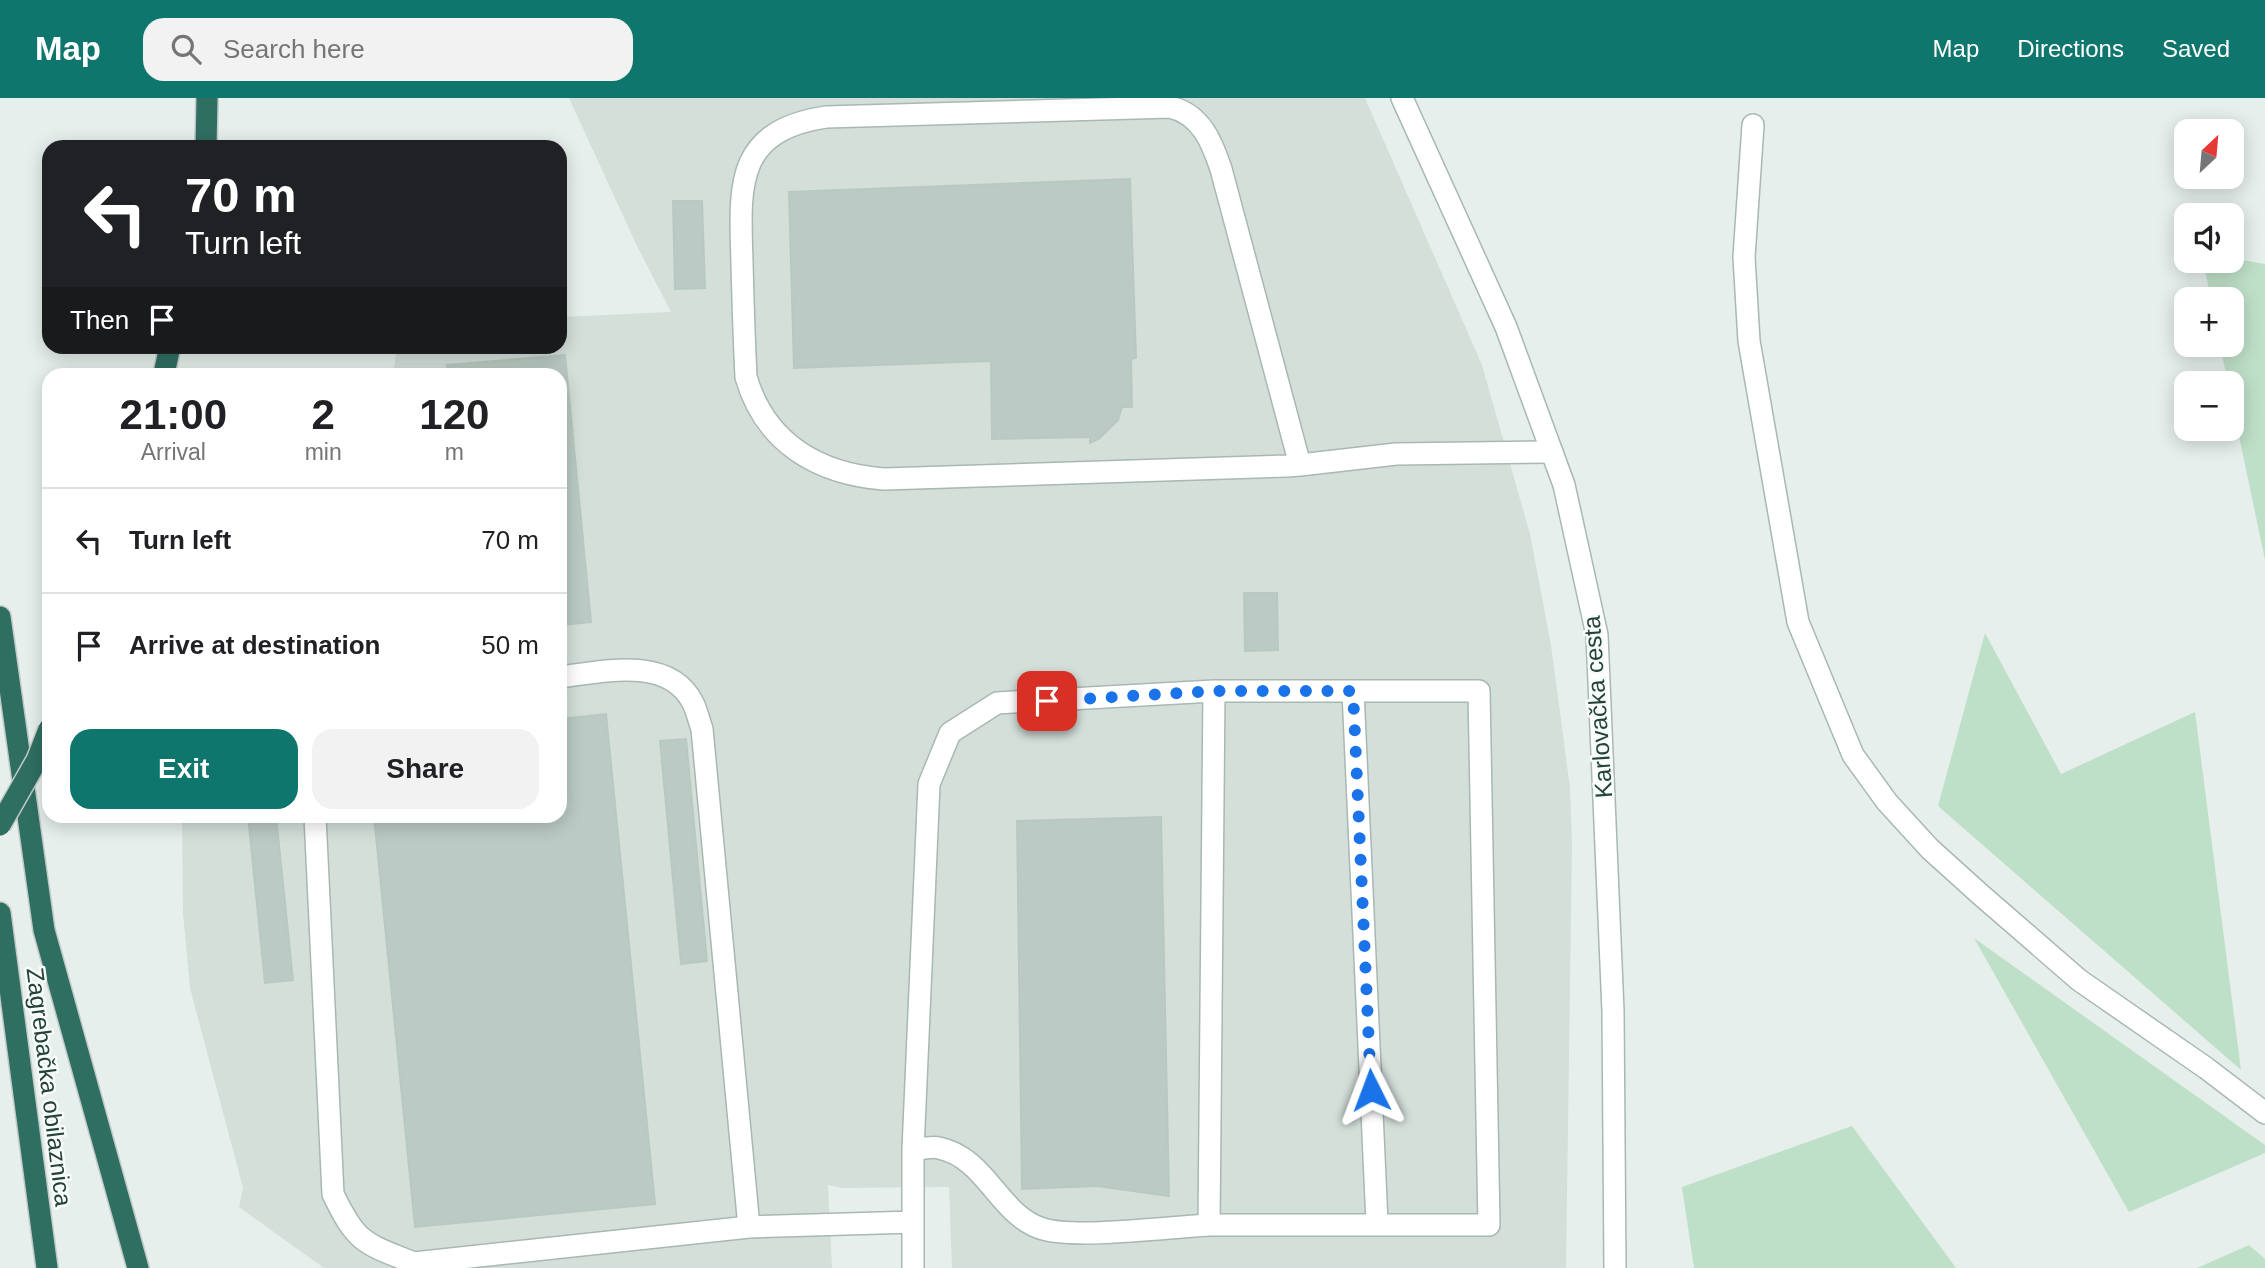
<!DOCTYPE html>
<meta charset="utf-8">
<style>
:root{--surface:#fff;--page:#f2f2f2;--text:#202124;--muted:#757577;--line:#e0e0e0;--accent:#0f766e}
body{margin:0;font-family:Arial,sans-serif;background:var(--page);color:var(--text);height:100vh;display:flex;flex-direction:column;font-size:26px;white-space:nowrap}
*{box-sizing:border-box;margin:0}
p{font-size:23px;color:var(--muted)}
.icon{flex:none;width:38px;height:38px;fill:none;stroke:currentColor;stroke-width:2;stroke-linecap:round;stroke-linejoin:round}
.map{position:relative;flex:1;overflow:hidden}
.details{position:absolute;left:42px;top:270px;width:525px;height:455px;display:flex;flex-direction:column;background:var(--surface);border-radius:21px;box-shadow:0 4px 18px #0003}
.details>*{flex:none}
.hud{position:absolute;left:42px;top:42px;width:525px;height:214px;border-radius:21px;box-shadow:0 4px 18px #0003;background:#202124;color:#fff;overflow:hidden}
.needle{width:46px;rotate:26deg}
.tools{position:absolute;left:2174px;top:21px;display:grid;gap:14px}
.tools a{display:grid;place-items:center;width:70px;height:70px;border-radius:14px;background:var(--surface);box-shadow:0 4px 18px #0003;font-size:35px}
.pin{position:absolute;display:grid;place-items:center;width:60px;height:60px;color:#fff;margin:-30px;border-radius:14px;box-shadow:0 4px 10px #0006}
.me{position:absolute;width:77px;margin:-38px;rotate:357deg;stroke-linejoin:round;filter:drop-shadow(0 0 5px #0008)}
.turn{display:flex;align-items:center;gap:24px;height:147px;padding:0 28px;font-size:32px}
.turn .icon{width:91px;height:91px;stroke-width:2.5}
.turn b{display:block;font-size:49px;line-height:60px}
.then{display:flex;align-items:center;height:66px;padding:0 28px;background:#0003;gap:14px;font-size:26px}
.eta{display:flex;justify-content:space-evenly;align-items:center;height:119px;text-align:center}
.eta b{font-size:42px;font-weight:600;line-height:49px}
.button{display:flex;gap:14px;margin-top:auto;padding:14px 28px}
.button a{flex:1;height:80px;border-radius:21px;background:var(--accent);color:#fff;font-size:28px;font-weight:600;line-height:80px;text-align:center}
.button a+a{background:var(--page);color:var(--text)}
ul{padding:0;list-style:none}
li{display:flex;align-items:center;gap:21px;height:105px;padding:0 28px;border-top:2px solid var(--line)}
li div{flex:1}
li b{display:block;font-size:26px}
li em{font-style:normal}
header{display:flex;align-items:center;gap:42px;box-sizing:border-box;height:98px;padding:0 35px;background:var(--accent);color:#fff}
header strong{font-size:33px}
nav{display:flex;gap:38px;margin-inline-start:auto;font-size:24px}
.search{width:490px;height:63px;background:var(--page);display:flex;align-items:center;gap:18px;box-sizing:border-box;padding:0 24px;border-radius:21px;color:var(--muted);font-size:26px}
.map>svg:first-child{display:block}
</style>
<header>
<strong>Map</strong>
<div class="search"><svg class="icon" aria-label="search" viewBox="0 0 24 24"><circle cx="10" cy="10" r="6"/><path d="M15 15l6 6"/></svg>Search here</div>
<nav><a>Map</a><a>Directions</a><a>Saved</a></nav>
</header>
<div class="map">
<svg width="2265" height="1170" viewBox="0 0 2265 1170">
<rect width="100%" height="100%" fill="#e6efeb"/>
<path fill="#d4dfda" d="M569,0h796l117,267 48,169 21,111 19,143 2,56 -6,424h-614l-3,-81 -106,1 -15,-3 4,83h-508l-85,-61 4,-19 -53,-200 -7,-75 -1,-97h378v-442h-167l4,-27 163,-1v-29l111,-5 -34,-66z"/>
<path fill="#bfe0c8" d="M2231,160l34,6v296l-34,-162v-15h-3l-8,-38h11v-46h-20l-8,-38z
M1985,535l76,141 134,-62 46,358 -303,-264z
M1974,840l291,207v8l-136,59z
M1852,1028l104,142h-262l-12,-81z
M2249,1147l16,14v9h-68z"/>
<path fill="#bbcac4" stroke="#b8c9c2" stroke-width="2" d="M1130,81l6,179 -5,1 1,48h-10l-4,13 -18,18 -10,5v-6l-98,2 -1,-78 -197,7 -5,-176z
M673,103h29l3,87 -30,1z
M565,257l26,267 -31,3v-251h-112l-1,-9z
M1244,495h33l1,57 -33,1z
M606,616l49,490 -240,23 -41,-411h186v-97z
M686,641l21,222 -26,3 -21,-223z
M248,718h28l17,164 -28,3z
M1161,719l8,379 -72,-10 -75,3 -5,-368z"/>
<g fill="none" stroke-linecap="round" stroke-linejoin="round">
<g stroke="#a8b8b2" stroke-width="24">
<path id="service" d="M1753,27l-9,132 5,84 49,281 55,133 34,47 43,47 51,46 98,85 127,88 59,45
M1300,367l-79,-296c-9,-27 -20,-55 -51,-62l-344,10c-93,14 -86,71 -84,146 1,38 2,76 4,114 19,66 72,97 138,102l403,-13 13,-1 96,-11 156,-2
M560,579c42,-5 109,-22 133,26 4,8 6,18 9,26l47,498
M1353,593l24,532
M315,718l18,378c24,50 31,49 81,69l335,-36 164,-5
M913,1052c7,-1 19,-4 26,-2 48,10 60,68 104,81 34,10 127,-2 166,-4l5,-534 -217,12 -47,30 -21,51 -16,366v118
M1209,1127h280l-10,-534h-265"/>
</g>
<g stroke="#a8b8b2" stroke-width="24">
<path id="minor" d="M1402,0l104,229 58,158 33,150 16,376 2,257"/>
</g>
<g stroke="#c2cac8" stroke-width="24">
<path id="motorway" d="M206,49l1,-49
M164,276l6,-28
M0,519l44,313 94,338
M0,815l47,355"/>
</g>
<use href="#service" stroke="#fff" stroke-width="21"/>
<use href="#minor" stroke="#fff" stroke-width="21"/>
<use href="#motorway" stroke="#2f6f62" stroke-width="21"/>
<g stroke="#c2cac8" stroke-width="24" stroke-linecap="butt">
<path id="motorway-bridge" d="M0,727l37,-65 12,-31"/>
</g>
<use href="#motorway-bridge" stroke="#2f6f62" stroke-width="21"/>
</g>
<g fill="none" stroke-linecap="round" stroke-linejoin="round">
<path stroke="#1a73e8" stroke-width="12" stroke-dasharray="0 21.6" d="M1047,603l167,-10h139l18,399"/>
</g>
<g text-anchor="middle" stroke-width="5" stroke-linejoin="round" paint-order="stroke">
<g font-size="24" fill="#24423a" stroke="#f7fbf9">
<text transform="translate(1598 609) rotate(-94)" y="8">Karlovačka cesta</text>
<text transform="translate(49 989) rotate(83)" y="8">Zagrebačka obilaznica</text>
</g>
</g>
</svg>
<div class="tools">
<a><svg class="needle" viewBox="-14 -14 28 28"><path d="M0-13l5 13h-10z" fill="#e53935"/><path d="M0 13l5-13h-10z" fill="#757577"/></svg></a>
<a><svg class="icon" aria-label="sound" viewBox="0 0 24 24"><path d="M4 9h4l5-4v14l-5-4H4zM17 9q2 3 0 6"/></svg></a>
<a>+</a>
<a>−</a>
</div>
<div class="pin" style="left:1047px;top:603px;background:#d93025"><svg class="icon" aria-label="arrive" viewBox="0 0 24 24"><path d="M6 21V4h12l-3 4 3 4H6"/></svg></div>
<svg class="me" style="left:1371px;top:992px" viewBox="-20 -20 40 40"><path d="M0-17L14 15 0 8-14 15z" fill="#1a73e8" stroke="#fff" stroke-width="4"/></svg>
<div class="hud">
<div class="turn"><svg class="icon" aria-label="left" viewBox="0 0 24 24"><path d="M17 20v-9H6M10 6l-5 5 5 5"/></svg><div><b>70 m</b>Turn left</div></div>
<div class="then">Then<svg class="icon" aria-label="arrive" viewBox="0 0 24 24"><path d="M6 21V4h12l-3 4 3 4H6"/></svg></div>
</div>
<section class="details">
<div class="eta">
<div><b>21:00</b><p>Arrival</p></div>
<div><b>2</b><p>min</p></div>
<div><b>120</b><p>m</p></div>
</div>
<ul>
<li><svg class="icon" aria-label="left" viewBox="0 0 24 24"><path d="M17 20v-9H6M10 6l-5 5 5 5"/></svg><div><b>Turn left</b></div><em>70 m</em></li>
<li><svg class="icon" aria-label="arrive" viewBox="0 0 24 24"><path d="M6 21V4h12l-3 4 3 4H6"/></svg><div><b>Arrive at destination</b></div><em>50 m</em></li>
</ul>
<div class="button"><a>Exit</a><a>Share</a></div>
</section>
</div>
